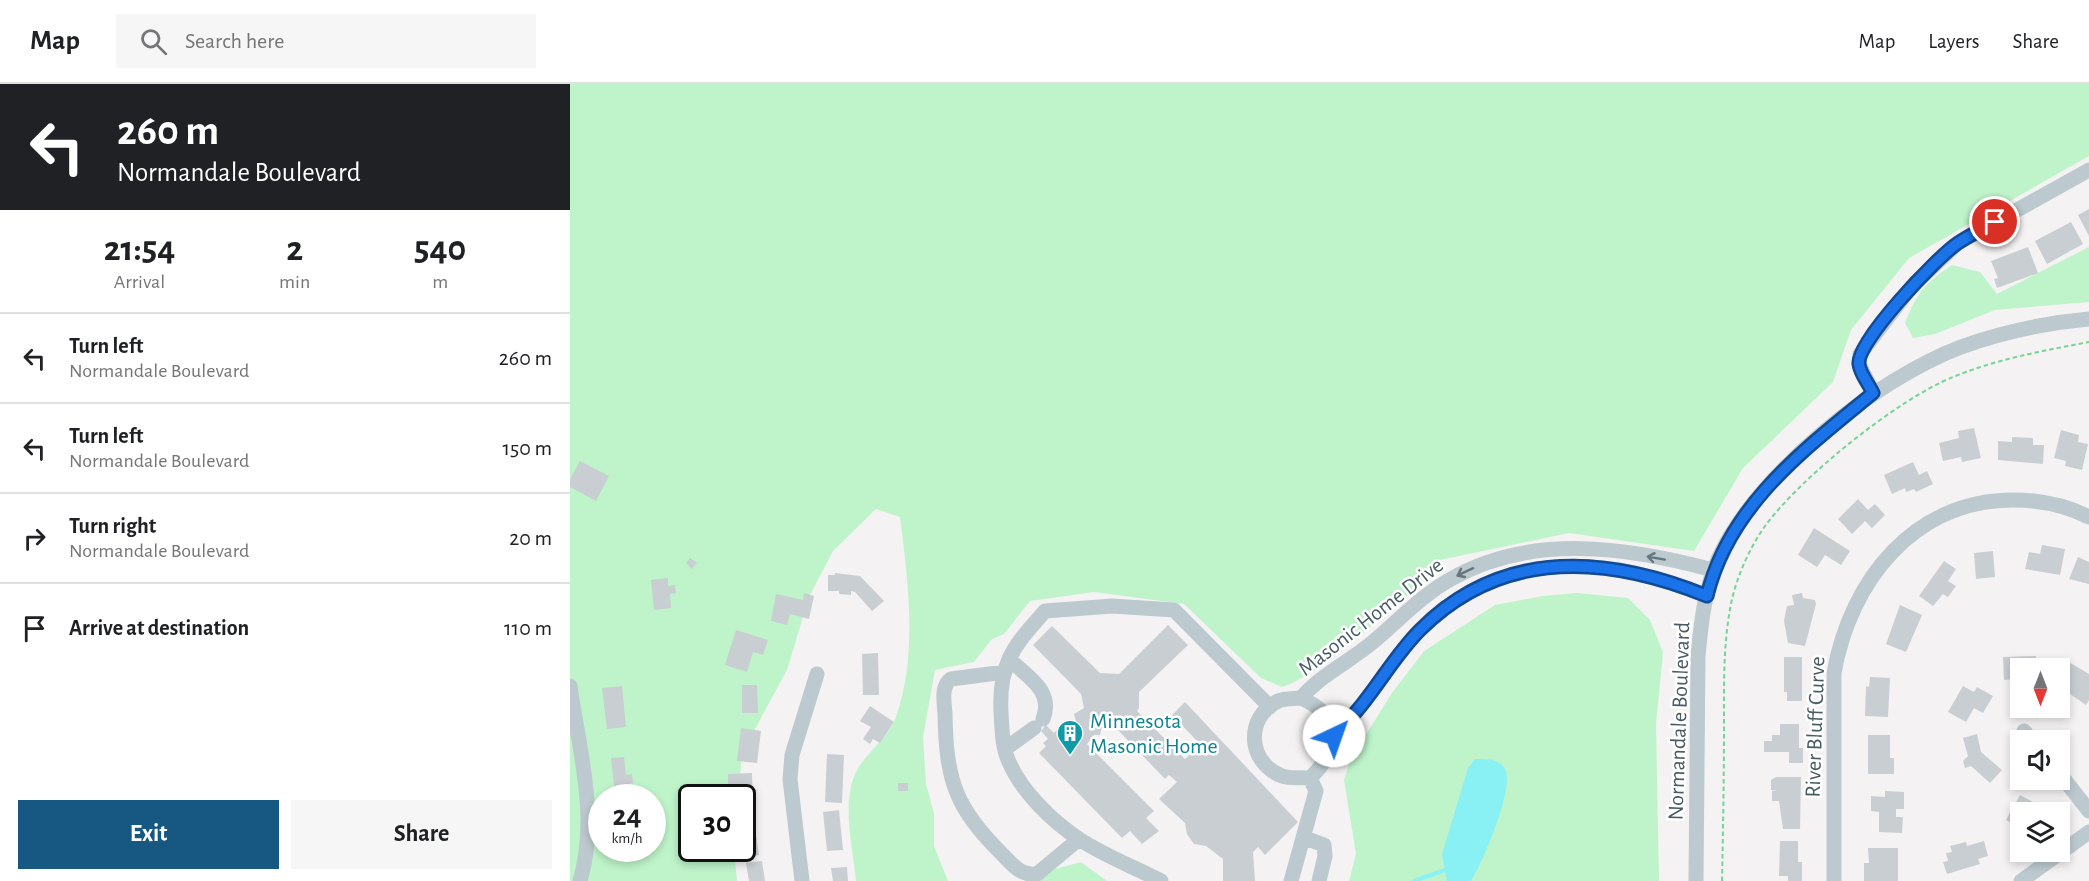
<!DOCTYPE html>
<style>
:root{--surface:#fff;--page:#f6f6f6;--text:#202124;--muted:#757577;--line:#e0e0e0;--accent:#175882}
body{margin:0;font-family:"Alegreya Sans",sans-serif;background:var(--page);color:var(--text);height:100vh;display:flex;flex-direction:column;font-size:22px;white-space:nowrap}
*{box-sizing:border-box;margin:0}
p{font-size:20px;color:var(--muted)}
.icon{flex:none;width:33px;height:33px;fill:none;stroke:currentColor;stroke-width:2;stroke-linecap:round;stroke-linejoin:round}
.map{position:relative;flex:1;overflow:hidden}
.details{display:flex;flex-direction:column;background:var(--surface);width:570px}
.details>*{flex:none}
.hud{background:#202124;color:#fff;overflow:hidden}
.needle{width:39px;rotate:180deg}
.buttons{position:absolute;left:1440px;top:574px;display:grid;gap:12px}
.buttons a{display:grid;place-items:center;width:60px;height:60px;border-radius:0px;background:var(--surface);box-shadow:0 3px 9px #0003;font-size:30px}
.speed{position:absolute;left:18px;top:700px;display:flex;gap:12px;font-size:30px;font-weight:700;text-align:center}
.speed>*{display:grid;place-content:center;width:78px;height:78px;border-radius:50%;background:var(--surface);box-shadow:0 3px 9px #0003;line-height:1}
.speed small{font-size:15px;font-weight:400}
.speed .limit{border:3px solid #111;border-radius:9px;background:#fff;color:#111}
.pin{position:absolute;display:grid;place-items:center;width:51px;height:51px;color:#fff;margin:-26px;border:3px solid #fff;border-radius:50%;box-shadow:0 2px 6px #0007}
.me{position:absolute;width:66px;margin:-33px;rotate:42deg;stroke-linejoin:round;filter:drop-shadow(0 0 4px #0008)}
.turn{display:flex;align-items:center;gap:21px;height:126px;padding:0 18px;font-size:27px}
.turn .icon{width:78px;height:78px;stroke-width:2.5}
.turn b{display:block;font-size:42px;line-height:51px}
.eta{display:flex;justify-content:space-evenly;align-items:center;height:102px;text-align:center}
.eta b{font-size:36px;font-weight:600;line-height:42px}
.button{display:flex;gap:12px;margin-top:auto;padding:12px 18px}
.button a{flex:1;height:69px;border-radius:0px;background:var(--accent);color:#fff;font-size:24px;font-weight:600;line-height:69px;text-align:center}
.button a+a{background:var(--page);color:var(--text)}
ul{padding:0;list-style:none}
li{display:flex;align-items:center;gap:18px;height:90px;padding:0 18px;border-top:2px solid var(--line)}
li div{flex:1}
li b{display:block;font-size:22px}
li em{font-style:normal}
header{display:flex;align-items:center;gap:36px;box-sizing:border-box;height:84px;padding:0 30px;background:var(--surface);border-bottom:2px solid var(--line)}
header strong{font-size:28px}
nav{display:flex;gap:33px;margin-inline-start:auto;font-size:21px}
.search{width:420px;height:54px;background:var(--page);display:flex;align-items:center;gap:15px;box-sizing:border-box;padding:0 21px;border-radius:0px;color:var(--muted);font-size:22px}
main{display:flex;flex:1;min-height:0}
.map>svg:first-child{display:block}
</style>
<header>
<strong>Map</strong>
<div class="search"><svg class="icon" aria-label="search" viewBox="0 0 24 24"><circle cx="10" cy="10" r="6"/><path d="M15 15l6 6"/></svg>Search here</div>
<nav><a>Map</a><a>Layers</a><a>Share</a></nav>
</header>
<main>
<section class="details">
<div class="hud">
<div class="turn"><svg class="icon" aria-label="left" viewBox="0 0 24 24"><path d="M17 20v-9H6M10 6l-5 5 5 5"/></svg><div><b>260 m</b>Normandale Boulevard</div></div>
</div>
<div class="eta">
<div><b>21:54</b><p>Arrival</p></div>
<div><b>2</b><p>min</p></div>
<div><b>540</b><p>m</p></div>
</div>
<ul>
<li><svg class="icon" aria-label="left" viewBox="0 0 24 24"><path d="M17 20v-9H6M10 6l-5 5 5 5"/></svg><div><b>Turn left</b><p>Normandale Boulevard</p></div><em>260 m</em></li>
<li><svg class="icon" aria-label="left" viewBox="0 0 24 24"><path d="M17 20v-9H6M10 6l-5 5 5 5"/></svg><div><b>Turn left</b><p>Normandale Boulevard</p></div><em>150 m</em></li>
<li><svg class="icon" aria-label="right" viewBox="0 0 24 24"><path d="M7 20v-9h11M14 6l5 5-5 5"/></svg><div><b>Turn right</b><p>Normandale Boulevard</p></div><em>20 m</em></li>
<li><svg class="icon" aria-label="arrive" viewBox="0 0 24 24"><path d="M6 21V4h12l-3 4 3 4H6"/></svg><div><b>Arrive at destination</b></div><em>110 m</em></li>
</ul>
<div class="button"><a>Exit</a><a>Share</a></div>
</section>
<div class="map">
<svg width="1519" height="797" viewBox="0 0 1519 797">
<rect width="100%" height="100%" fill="#f5f2f3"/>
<path fill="#bff4ca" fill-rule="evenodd" d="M0,0h1519v72l-180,102 -58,72 -18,52 -90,86 -49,83 -125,-18 -134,28 -8,18c-40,31 -100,93 -145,108l-21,-9 -77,-74 -90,-12 -64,9 -26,33 -12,5 -18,23 -39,8 -12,67 3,47 8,30v32l14,35h-92c-3,-33 -15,-78 0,-109 10,-20 32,-33 40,-55 22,-63 12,-136 4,-200l-24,-8 -43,42 -24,46 -22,73 -45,83 -4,45h-46v51h42l3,32h-167zM32,714h50v51h-50z
M1519,163v55l-94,8 -60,24 -22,4 -8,-15c11,-29 21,-41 47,-58l28,7 17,22z
M1007,509l51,5 22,22 13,32 -7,72 3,157h-310l7,-27 -12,-74 6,-20 42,-67 32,-42 71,-46 48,-9z
M511,778l26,19h-74l22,-12z"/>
<path fill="#89f0f4" d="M905,675c12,0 23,-1 30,10 10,19 -23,94 -34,112h-24l-5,-27 26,-86z"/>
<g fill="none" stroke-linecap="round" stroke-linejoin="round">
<path stroke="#89f0f4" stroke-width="4" d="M844,797l31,-11"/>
</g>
<path fill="#c9ced2" d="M1519,125v27l-11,-21z
M1501,138l12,22 -36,20 -12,-23z
M1458,163l10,26 -41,15 -3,-9 4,-1 -7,-17z
M1404,344l7,30 -19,4 -1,-5 -18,4 -4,-18 20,-5 -1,-7z
M1491,346l18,5 -1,7 10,2 -6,26 -17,-4 1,-5 -12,-3z
M1442,353l21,1v7h11l-1,19 -45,-4v-19l14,1z
M10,377l29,15 -13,25 -26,-14v-8z
M1343,378l6,13 8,-4 6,13 -17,8 -2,-3 -8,3 -1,-4 -13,6 -8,-19z
M1288,415l10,11 7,-6 10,11 -13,13 -7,-7 -13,13 -14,-15z
M1244,444l36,23 -9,14 -16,-10 -8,12 -19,-12z
M1472,461l23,4 -5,26 -35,-6 4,-17 11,2z
M1423,467l2,26 -19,2 -2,-26z
M1508,473l11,5v22l-20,-5z
M120,474l7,5 -5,6 -6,-6z
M1374,477l12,8 -8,12 8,5 -8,11 -5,-3 -10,12 -14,-10z
M265,489l25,3 24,25 -12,10 -17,-19 -4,-1v4l-12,-1v-3h-11v-16h7z
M98,494v8l7,-1 1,8 -6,1 1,14 -17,2 -3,-30z
M234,509l10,3 -5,23 -19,-5 -3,11 -16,-4 5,-27 27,6z
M1232,509l1,5 12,2 1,4 -11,42 -17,-3 -4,-22 3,-15 7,-1 -2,-10z
M1330,521l22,10 -16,37 -20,-8z
M598,541l20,20 -49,47v16l-2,3 48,48 15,-15 -28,-29 13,-13 113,120 -33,33 -7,-8 -5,5 2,29h-32v-22l-17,-13 -12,-2 -7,-10 -2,-11 -26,-24 18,-17 -8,-7 -4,4 -48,-50 -11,1 -4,-4 -2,9h-6l-7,9 67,67 -8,7 13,13 -17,13 -12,-13 -8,7 -83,-85 7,-7 -3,-3 5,-4 -7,-8 5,-6 8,8 4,-4 3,2 9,-9 3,3 3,-3 -2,-8 10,-6 -3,-14 -48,-49 19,-19 48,47 19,1z
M166,546l32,10 -5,15 -10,-3 -6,20 -22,-7z
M308,569l1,42h-16l-1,-41z
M1466,572l1,13h-17v8h-4v2l-12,1 -1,-23z
M1214,573h18v44h-15v-9h-3z
M1497,577l22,13v26l-3,5 -26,-18v-13z
M1300,593l20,1 -2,39 -23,-1 1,-30 3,1z
M172,601h15l1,28h-16z
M52,602l4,41 -19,2 -5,-41z
M1393,602l11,6 3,-5 16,9 -10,17 -9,-5 -8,14 -18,-10z
M300,622l24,16 -14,21 -7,-4 -3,5 -7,-5 8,-12 -11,-6z
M1210,640h19v24h4v15h-14v-11h-25v-11h8v-6h8z
M171,644l20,3 -4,32 -20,-2z
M1407,650l4,18 21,18 -12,13 -19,-17 -6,2 -2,-7 5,-5 -5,-18z
M1298,651h22v23h4v16h-26z
M257,670l17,1 -2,48 -17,-1z
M54,673l2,18 6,-1 1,9 -4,1 1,8 -15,2 -4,-36z
M182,689l1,34h-11v-9h-14v-24z
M1206,693h25l-1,52h-17l-4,-28h-7v-10l5,-1h-6v-10z
M328,699h10v8h-10z
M1315,707l19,1v17h-8v8h7l-1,16 -23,-1v-20l-8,-1v-15l14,1z
M1450,711l17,9 -5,9h-12v27l-6,-3 5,-10 -13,-7z
M269,726l4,40 -16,1 -4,-39z
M183,731l6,40 -18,2 1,-41z
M1210,757h18v21h4v19h-14v-5h-9z
M1414,757l4,15 -10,3 2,5 -33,10 -4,-12 5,-1 -2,-8 6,-1 -2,-6 16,-4 1,4z
M1298,764h30v33h-34v-18h5z
M192,777l3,20h-16l-3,-18z
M277,783l1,14h-15l-2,-13z"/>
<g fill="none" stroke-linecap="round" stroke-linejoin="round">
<path stroke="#74d594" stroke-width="2" stroke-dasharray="4.5 3" stroke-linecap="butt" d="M1152,797c1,-52 2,-103 2,-155 0,-40 -1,-82 7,-122 5,-26 19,-57 34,-78 36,-49 133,-127 188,-149 44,-18 89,-26 136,-35"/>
<path stroke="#bccad0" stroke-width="15" d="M1303,309l-14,-29 1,-10 52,-68 46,-43 131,-73
M439,575c19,18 45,32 34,60
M435,588l-54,7c-10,7 -7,23 -6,34 1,67 10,95 58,142 11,11 18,21 34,19l42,-35
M0,602c9,64 29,131 10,195
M731,614c21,-24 48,-36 72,-56 25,-21 49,-47 78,-63 80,-46 177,-32 262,-9
M731,614c42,19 40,50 9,80 -8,-1 -20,1 -28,-2 -34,-13 -38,-58 -4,-75 7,-3 16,-2 23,-3z
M1454,647l9,10
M764,652c10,-11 21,-22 30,-34 19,-24 34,-50 56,-72 82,-82 187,-75 287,-34
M435,665l29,-21
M1490,690l29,37
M735,754l19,7 1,11 -6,25
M232,797l-12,-102 2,-24 25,-81
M591,797c-27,-14 -56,-25 -82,-42 -27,-18 -57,-47 -70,-77 -7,-15 -7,-33 -8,-50 -1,-18 1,-37 8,-53 9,-19 23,-33 36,-48l67,-5 62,4 96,97
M721,797l25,-90 -6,-13
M1126,797l2,-225c3,-33 7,-71 22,-101 39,-82 156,-176 241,-208 41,-15 84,-24 128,-28
M1264,797v-208c16,-92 80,-173 179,-173 27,0 52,5 76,17
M1451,797l68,-49"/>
</g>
<defs><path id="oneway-shaft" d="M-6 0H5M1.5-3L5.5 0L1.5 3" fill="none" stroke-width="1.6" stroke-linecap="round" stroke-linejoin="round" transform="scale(1.5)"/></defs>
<g stroke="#65767e">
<use href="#oneway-shaft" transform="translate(1086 474) rotate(-170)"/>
<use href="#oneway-shaft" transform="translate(895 488) rotate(155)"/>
</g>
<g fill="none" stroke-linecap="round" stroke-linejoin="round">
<g stroke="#114b97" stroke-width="15">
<path id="route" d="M764,652c10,-11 21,-22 30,-34 19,-24 34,-50 56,-72 82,-82 186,-75 287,-34 22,-91 98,-147 166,-203 -4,-9 -13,-19 -14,-29 -3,-22 79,-108 99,-121 12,-8 25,-14 37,-21"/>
</g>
<use href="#route" stroke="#1a73e8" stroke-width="10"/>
</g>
<defs>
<g id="building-pin" transform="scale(1.35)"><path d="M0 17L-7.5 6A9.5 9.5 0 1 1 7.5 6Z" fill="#0f9aa8" stroke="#fff"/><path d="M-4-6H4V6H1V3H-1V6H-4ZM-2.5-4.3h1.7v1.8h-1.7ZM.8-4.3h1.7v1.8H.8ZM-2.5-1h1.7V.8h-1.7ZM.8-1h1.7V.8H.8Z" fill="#fff"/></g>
</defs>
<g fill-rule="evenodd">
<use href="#building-pin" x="500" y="649"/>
</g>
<g text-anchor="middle" stroke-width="5" stroke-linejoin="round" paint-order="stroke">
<g font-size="22" fill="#485a62" stroke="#fff">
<text transform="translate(800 532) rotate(-38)" y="8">Masonic Home Drive</text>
<text transform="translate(1108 637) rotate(-88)" y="8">Normandale Boulevard</text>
<text transform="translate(1244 643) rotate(-88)" y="8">River Bluff Curve</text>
</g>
<g font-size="22" fill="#0d838f" stroke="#fff" text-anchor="start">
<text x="520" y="644">Minnesota<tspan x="520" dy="25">Masonic Home</tspan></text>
</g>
</g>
</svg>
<div class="buttons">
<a><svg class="needle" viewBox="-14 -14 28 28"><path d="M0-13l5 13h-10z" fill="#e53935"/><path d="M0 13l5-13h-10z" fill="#757577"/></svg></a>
<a><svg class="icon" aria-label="sound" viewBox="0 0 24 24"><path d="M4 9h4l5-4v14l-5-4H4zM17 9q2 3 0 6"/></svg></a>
<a><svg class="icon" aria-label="layers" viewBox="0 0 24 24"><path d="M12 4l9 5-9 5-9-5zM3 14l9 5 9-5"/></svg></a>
</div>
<div class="speed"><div>24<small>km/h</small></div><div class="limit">30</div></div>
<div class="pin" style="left:1425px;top:138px;background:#d93025"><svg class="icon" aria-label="arrive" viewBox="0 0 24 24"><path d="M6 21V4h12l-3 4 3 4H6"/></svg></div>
<svg class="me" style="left:764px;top:652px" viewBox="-20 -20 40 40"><circle r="19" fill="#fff"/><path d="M0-13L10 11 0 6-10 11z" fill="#1a73e8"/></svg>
</div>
</main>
